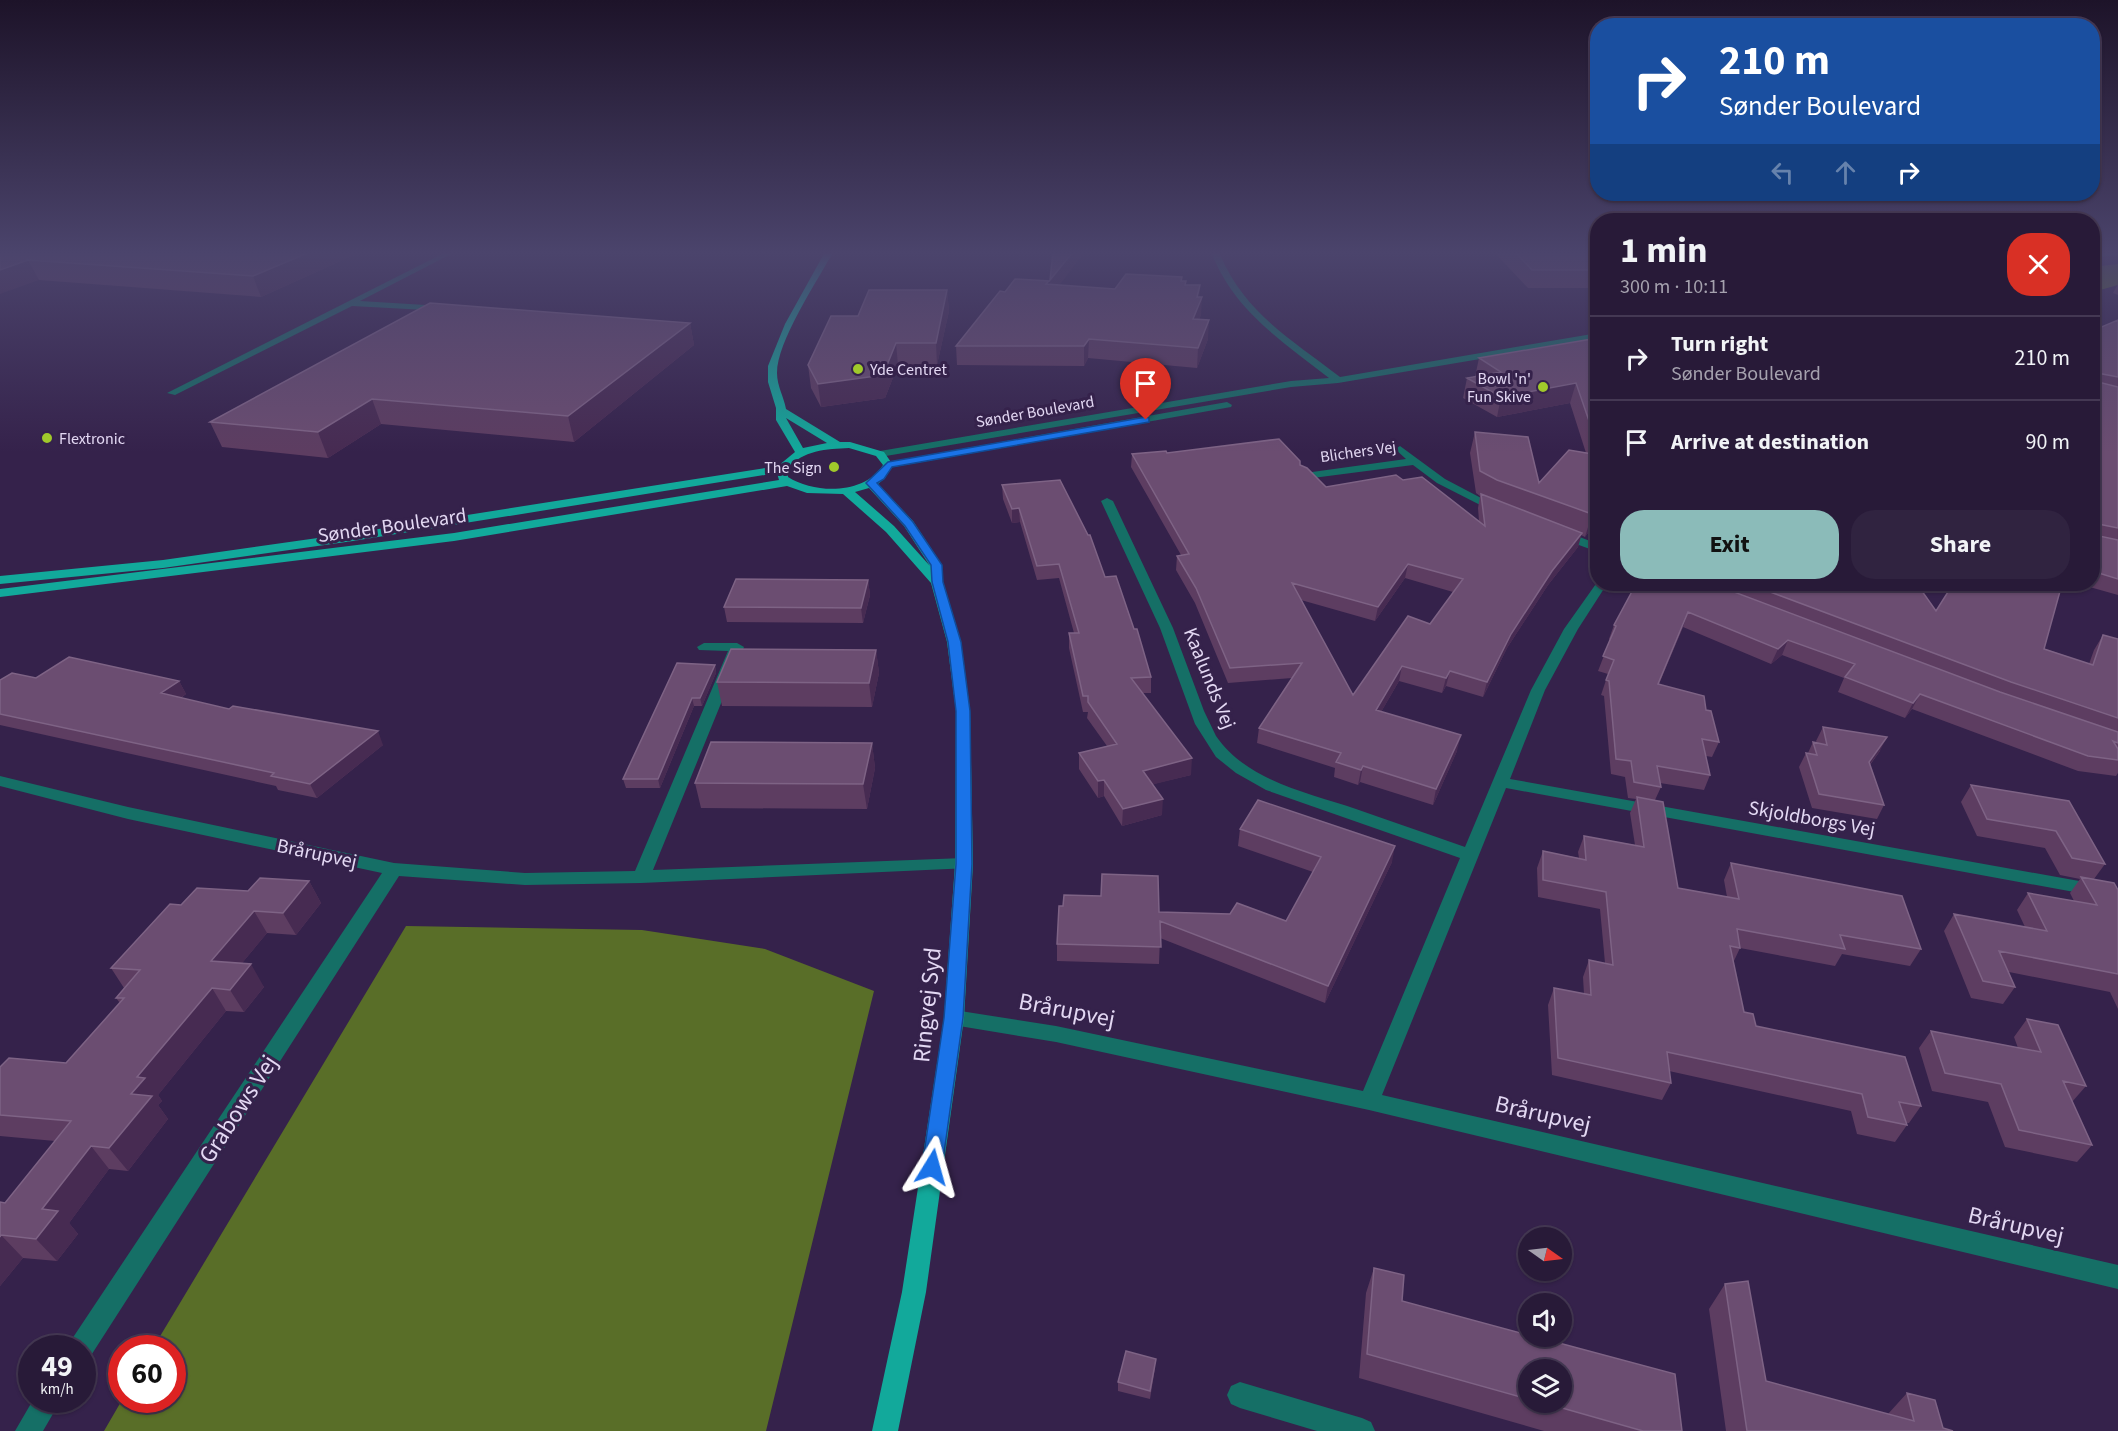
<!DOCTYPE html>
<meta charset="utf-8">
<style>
:root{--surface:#281a38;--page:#302340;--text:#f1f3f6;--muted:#a5a1ae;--line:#443853;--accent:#8bbbb9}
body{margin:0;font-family:"Source Sans 3",sans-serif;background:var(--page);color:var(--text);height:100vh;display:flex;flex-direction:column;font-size:22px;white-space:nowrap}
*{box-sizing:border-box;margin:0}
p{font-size:20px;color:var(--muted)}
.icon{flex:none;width:33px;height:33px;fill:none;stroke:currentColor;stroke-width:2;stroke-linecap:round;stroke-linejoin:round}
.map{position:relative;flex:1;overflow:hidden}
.drawer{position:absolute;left:1590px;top:213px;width:510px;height:378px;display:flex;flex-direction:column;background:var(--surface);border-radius:24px;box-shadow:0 2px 4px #0004,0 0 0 2px var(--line)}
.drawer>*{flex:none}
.banner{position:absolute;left:1590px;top:18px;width:510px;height:183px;border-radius:24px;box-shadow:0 2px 4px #0004,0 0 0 2px var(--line);background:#1a4fa0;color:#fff;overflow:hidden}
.needle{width:39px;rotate:104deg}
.tools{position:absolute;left:1518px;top:1227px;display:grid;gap:12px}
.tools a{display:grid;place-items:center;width:54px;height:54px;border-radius:50%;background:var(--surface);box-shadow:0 2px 4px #0004,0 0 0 2px var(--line);font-size:30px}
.speed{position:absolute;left:18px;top:1335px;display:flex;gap:12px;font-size:30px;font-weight:700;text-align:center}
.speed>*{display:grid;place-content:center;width:78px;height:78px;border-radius:50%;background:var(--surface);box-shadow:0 2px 4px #0004,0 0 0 2px var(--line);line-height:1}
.speed small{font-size:15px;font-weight:400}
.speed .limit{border:9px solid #d22;background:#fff;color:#111}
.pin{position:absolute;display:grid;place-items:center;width:51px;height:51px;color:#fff;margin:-62px -26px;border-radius:50% 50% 50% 0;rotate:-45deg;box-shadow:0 0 6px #0007}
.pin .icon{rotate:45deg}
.me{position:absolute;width:66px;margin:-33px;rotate:8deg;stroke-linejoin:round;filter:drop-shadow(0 0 4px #0008)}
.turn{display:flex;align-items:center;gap:21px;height:126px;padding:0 30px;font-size:27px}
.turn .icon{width:78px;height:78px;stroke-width:2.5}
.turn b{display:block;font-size:42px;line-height:51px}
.lanes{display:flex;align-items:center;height:57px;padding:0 30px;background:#0003;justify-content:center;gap:30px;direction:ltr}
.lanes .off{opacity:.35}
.round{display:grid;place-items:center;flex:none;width:63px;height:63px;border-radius:24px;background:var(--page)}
.headline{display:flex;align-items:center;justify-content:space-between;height:102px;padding:0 30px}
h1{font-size:36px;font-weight:700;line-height:45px}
.action{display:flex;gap:12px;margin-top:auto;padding:12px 30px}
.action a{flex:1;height:69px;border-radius:24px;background:var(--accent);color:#111;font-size:24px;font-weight:700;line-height:69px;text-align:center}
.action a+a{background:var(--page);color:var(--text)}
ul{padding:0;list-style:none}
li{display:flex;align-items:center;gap:18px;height:84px;padding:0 30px;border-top:2px solid var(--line)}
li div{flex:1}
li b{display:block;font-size:22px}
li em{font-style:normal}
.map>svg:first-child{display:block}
</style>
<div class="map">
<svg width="2118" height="1431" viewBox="0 0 2118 1431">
<rect width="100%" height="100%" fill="#35224b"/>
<path fill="#596e28" d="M2118,264v21l-25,7v-25z
M406,926l236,4 123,19 109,42 -108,440h-662l18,-31h50v-52h-19z"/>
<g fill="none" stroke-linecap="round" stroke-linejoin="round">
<path fill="#156f66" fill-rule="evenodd" d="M446,252h9l-95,49 82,5 4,3 -1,2 -93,-5 -177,89 -8,-2z
M1211,252h8c25,61 71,86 121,125l258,-44v6l-260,44 -47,4 -411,70 -5,-3 5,-3 411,-70 38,-3c-48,-38 -94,-66 -118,-126z
M2118,252v3l-26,3v-4z
M1227,402l5,3 -1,2 -343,61 -5,-3 5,-3z
M1400,446l45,33 57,30 -2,2h-8l-55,-28 -24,-18 -108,14 -6,-3 6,-3 101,-14 -11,-10z
M1107,498l6,3 60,127 31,83 12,25c31,45 92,57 140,73 36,13 73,25 109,38l66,-157 33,-61 34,-48v3h9l-29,45 -33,61 -35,89 608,109v12l-612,-112 -124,307 736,170v24l-749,-179 -313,-68 -109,-18 -3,-6 3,-6 7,-2 102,16 307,65 97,-233 -194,-68 -30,-17 -20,-16 -21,-33 -35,-96 -59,-127z
M1561,530l37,14v8l-41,-15v-6z
M704,643h33l7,4 -91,223 311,-12 6,2 3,4 -3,4 -329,15 -116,2 -126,-9 -309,481 -8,3v-12h-13l3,-9 310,-466 -254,-54 -128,-33v-10l128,31 266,56 131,10 110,-2 93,-220 -29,-1 -2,-3z
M1240,1382l122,36 9,4 4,9h-58l-77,-23 -9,-4 -4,-9 4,-9z
M33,1400h28l-18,31h-28z"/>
<path fill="#12a99b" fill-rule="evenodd" d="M825,252h8c-16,30 -56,89 -56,121 0,13 7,24 9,36l54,33h10l34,10 9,13 -8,13 -7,6 35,37 29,44 1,17 18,60 9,69 3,153 -9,154 -38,274 -28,139h-26l30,-139 42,-274 11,-154 1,-153 -9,-69 -16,-59 -45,-51 -43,-38 -36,-1 -20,-7 -333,55 -454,56v-8l454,-56 325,-53 -2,-7 -424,68 -190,27 -163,16v-8l163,-16 190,-27 425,-67 17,-14 -19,-32v-12l-8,-26v-16l17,-42zM786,418l41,25 -24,5zM849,448l27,8 7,9c-19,30 -68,29 -95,12v-8c14,-19 39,-20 61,-21zM869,488l35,38 26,40 -36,-40 -39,-34z"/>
</g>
<path fill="#5d3d61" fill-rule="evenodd" d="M0,252l356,2 -95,43 -222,-17z
M1494,252h104v36h-70z
M1182,277v4h4v4h14l-1,12 2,18 -2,4 9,20 -11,29 -109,-10 -4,8 -127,-1 -1,-19 49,-54 45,-8v-4l9,5 56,4z
M2118,284v11l-5,-2z
M947,290l2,21 -12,54h-39l-13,33 -64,9 -10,-19 -3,-23 50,-49z
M2118,320v275l-39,-11h13v-253z
M690,323l4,22 -120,97 -193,-18 -53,34 -106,-11 -12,-25z
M1598,338v191l-6,-2 -7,10 -4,-2 -3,12 -30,38 -41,63 -24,49 -37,-11 -4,7 -43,-12 -18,31 76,39 -24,54 -73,-23 -2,3 -24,-8 1,-9 -78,-25 2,-15 33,-50 -64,5 -33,-80 -19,-33 1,-14 4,-1 -50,-88 1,-13 35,-1 133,12 26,22 77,-7 76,41 -1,-13 2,-12 -4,-3 -6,-40 5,-21 64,51 47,-30 -16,-50 -73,14 -34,-19 4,-20 8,-1 4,-19zM1405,578l48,14 -23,32 -77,71 -52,-95 74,21z
M1002,485l103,92 29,52 17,48v16h-9l49,82 -38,9 9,31 -40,11 -18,-30 -6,2 -19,-29v-16l28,-7 -20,-28 1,-6h-5l-14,-64v-15h5l-15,-55 -22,2 -17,-58 -8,1 -9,-24z
M868,580l2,15 -7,28 -136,-1 -3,-15z
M1636,584h281l19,27 153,53 5,-14 9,-15 15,4v134l-2,3 -38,-5 -166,-62 -7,9 -67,-26 6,-14 -62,-23 -11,9 -88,-37 -24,57 47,26 13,32 -7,15 -6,-1 4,19 -6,15 -44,-7 1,4 -6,13 23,88 49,9 -3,-17 7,-17 190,86 -11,17 -68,-12 -7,12 -95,-18 -7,15 11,49 12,14 165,80 -12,17h-3l1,2 -12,17 -38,-8 -6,-23 -182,-40 2,12 -9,17 -110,-25 -4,-70 6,-17 30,6 -1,-17 6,-17 16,3 -5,-54 -62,-12 -1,-29 6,-17 36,7 -1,-6 6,-16 51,9 -5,-32 6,-14 -8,-1 -3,-21 -14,-3 -7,-78 -3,-1 7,-21 -10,-3 12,-31 -1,-1 5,-14z
M876,650l3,23 -7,34 -150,-1 -5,-24z
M715,665l1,8 -14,33h-8l-34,82h-34l-3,-9z
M0,680l179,1 7,13 -5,4 202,47 -66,53 -39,-8 -2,-4 -276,-61z
M1823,727l57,24 -10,14 14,40 -7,14 -65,-11 -13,-41 7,-14h2l5,-11 4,1 -1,-2z
M872,743l3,25 -8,41 -166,-1 -6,-25z
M1971,785l98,16 36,63 -11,15 24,11v119l-8,-17 -101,-20 6,15 -12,17 -32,-6 -27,-67 10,-17 71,13 -8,-17 11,-17 46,8 -4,-8 10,-14 -20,-4 -15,-27 -68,-12 -16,-34z
M1240,829l152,33 -67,141 -165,-65 -1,26 -102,-3v-17l6,-38 38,-10 58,16 127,9 27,-49 -75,-26z
M309,881l12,22 -25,32 -29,-2 -25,30 22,24 -20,25 -18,-1 -68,84 4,6 -4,4 10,14 -40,52 -19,-2 -40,54 9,11 -21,27 -34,-3 -23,28v-84l5,1 50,-62 -55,-5v-69l66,-4 54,-60 -4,-5 8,-10 -13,-20 70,-63z
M2027,1019l59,67 -14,16 20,43 -15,17 -72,-15 -17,-45 -56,-11 -13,-43 12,-17 87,17 -4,-11z
M1374,1268l28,33 280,130h-138l-185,-53 7,-85zM1528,1370l34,32h-34z
M1725,1284l41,97 122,33 19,-21 36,35 10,3h-227l-17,-122z
M1155,1368l-5,31 -32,-8v-9z"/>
<path fill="#472b52" d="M310,252h45l1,2 -95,43 -8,-21z
M1073,252h12l-34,44 -1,-16z
M28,260l11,20 -39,14v-24z
M1200,285l-1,18 3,-6 -1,18 -10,22 2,-18z
M947,290l2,21 -12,54 -1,-22z
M1209,320l-1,19 -11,29 1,-20z
M690,323l4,22 -120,97 -6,-26z
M1089,339l-1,19 -4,8v-20z
M896,343l2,22 -13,33 -64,9 -3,-23z
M1576,383l-6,20 -73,14 4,-20z
M372,399l9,25 -53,34 -10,-26z
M1598,507v3l-6,17 -7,10 7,-23z
M1019,508l1,14 -8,1v-14z
M1582,533l-4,14 -30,38 -41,63 -24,49 4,-15 24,-48 41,-63z
M1408,564l-3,14 -30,43 3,-14z
M868,580l2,15 -7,28 -2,-15z
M1688,612l-5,15 -31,72 6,-15z
M1788,640l-6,15 -11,9 7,-15z
M876,650l3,23 -7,34 -3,-24z
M715,665l1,8 -14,33 -2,-8z
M1402,666l-3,15 -26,45 3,-16z
M1450,671l-4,15 -4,7 4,-15z
M179,681l7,13 -18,12 -7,-13z
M1920,694l-8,15 -7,9 8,-15z
M692,698l2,8 -34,82 -2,-9z
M378,731l5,14 -66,53 -7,-14z
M1461,735l-4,16 -24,54 3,-16z
M1887,737l-7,14 -19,25 8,-14z
M872,743l3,25 -8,41 -4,-25z
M1192,758l-1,17 -48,12v-16z
M1363,766l-3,16 -2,3 3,-15z
M1104,780v16l-6,2v-17z
M1163,799l-1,16 -40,11 1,-17z
M1395,846l-3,16 -67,141 3,-17z
M309,881l12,22 -25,32 -13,-22z
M254,911l13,22 -42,51 -14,-23z
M251,964l13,23 -20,25 -14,-22z
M212,988l14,23 -68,84 4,6 -4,4 10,14 -40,52 -19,-23 28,-71z
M91,1146l18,23 -40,54 9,11 -21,27 -21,-22 6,-30z
M1,1235l22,23 -23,28v-49z"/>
<path fill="#6b4d71" stroke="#7e6385" stroke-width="1.5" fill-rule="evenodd" d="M0,252h310l-57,24 -225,-16 -28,10z
M1053,252h20l-23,28z
M1515,252h83v18h-66z
M1126,274l56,3 -1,4h5l-1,4h15l-3,12h5l-9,22 16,1 -11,28 -109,-9 -5,7h-128l44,-55 5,1 10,-13 34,2 -3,3 69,5z
M869,290h78l-11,53h-40l-13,32 -65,9 -10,-19 23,-49h27z
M430,303l260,20 -122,93 -196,-17 -54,33 -108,-10z
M2118,320v57l-21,-4 1,9 20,5v141l-20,-4 1,12 19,4v39l-26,-8v-240z
M1598,338v109l-22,-64 -75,14 -34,-19 34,-6 -22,-14z
M1475,432l53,5 11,46 30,-33 29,5v52l-6,7 -95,-34 -17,-9z
M1279,439l21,22v4l7,3 19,19 70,-12 7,5 19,-3 63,49 -4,-32 101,39 -30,38 -41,63 -24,48 -37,-11 -4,7 -44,-12 -26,44 85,25 -25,54 -73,-23 -2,4 -25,-8 5,-9 -82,-25 43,-65 -72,5 -34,-80 -19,-32 12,-2 -57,-100 34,-3 1,2zM1408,564l55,15 -33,45 -22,-8 -55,79 -61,-112 86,24z
M1060,480l28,55h2l15,42 11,-1 18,53h3l14,48 -20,1 61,80 -49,13 20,28 -40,10 -19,-29 -6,1 -19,-28 38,-9 -29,-42v-6h-5l-14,-63h10l-20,-69 -22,2 -18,-58 -7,1 -10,-24z
M736,579l132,1 -7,28 -137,-1z
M1636,584h77l287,108 118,40v11l-5,-2 5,8v11l-30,-4 -168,-62 -7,9 -68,-26 10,-13 -67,-24 -10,9 -90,-37 -30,72 46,12 2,14 5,1 8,31 -17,-3 8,36 -53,-9 4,21 -27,-5 -3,-21 -15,-2 -7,-78 -3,-1 8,-20 -11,-4 13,-30 -2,-1z
M1749,584h168l19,27 17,-27h109l-18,65 49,16 10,-30 15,4v79l-107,-36z
M731,649l145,1 -7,33 -152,-1z
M69,657l110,24 -18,12 68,16 4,-3 145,25 -68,53 -39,-8 3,-3 -274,-59v-34l12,-7 24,5z
M677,663l38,2 -15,33h-8l-34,81h-35z
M1823,727l64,10 -18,25 15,43 -65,-11 -13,-41 11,2 -4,-13 14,3z
M711,742l161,1 -9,41 -168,-1z
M1971,785l98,16 36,63 -33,-6 -16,-27 -69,-12z
M1637,797l26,5 15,86 61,11 -8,-36 171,33 19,53 -81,-14 5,14 -108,-20 3,19 -10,-2 14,66 9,2 3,12 149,31 16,49 -22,-4 8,23 -39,-8 -6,-23 -195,-42 4,31 -113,-25 -4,-70 37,7 -2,-35 24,5 -7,-73 -63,-12v-29l43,9 -2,-24 60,11z
M1258,800l137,46 -67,140 -168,-65 1,26 -104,-3 2,-38h4l1,-11 37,1 1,-22 56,2 1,36 71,2 7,-11 49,18 35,-64 -81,-28z
M2081,877l33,6 4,7v84l-119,-23 16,36 -32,-6 -29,-67 93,17 -19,-38 69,12z
M260,878l49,3 -26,32 -29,-2 -43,50 40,3 -21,26 -18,-2 -75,89 8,1 -14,16 21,2 -43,52 -18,-2 -49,63 16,2 -22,28 -35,-4 -1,2v-35l5,1 66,-82 -71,-6v-48l9,-9 57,5 58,-65h-8l24,-28 -29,-2 59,-64 11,1 16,-17 51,3z
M2027,1019l31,6 28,61 -23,-5 29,64 -73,-15 -18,-46 -56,-11 -14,-42 110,21z
M1374,1268l30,7 -2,26 126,34v1h5l142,38 7,57h-39l-102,-29h21v-32h-34v29l-161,-45z
M1748,1281l18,100 148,40 -7,-28 28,7 8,28 10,3h-206l-22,-147z
M1126,1351l30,8 -6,32 -32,-9z"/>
<linearGradient id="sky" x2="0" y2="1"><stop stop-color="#1d1329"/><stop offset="0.56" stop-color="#4b446c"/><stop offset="1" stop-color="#4b446c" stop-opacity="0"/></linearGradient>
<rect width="2118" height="452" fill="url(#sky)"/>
<path fill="#1a73e8" stroke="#114b97" stroke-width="1.5" d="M1146,417l3,1v4l-257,45 -8,12 -7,4 36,39 29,43 1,17 18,60 9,69 2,153 -9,154 -21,149 -3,6 -7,3 -7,-3 -3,-6 22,-149 12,-154v-153l-8,-69 -16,-60 -1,-17 -26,-39 -39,-43 22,-21z"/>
<g fill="#a0c92b" stroke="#35224b" stroke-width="2">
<circle cx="858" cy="369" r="6"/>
<circle cx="1543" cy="387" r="6"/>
<circle cx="47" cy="438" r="6"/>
<circle cx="834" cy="467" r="6"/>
</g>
<g text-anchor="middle" stroke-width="6" stroke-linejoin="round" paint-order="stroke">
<g font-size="16" fill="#e3d8f3" stroke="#35224b" text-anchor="start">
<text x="870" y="375">Yde Centret</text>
<text x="1531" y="384" text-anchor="end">Bowl 'n'<tspan x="1531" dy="18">Fun Skive</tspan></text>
<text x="59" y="444">Flextronic</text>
<text x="822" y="473" text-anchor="end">The Sign</text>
</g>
<g font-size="16" fill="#e3d8f3" stroke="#35224b">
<text transform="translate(1035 411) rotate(-10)" y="6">Sønder Boulevard</text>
<text transform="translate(1358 451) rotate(-8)" y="6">Blichers Vej</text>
</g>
<g font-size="20" fill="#e3d8f3" stroke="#35224b">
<text transform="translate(392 525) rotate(-8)" y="7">Sønder Boulevard</text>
<text transform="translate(1210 678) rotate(68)" y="7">Kaalunds Vej</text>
<text transform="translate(1812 818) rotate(10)" y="7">Skjoldborgs Vej</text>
<text transform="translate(317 853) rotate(12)" y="7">Brårupvej</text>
</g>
<g font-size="24" fill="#e3d8f3" stroke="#35224b">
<text transform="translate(927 1005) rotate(-84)" y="8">Ringvej Syd</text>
<text transform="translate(1067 1010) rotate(11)" y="8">Brårupvej</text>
<text transform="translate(238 1109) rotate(-57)" y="8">Grabows Vej</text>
<text transform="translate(1543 1114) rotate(13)" y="8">Brårupvej</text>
<text transform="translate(2016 1225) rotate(13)" y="8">Brårupvej</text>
</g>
</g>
</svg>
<div class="tools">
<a><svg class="needle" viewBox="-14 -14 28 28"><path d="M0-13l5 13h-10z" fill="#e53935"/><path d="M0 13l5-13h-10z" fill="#a5a1ae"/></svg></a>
<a><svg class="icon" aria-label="sound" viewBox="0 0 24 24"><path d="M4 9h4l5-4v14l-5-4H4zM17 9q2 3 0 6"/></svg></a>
<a><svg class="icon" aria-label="layers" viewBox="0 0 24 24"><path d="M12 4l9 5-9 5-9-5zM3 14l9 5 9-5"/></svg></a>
</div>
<div class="speed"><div>49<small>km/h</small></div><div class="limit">60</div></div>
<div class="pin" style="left:1146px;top:420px;background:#d93025"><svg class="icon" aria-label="arrive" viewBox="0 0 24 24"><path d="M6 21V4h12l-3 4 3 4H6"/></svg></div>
<svg class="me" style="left:932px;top:1167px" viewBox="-20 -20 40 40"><path d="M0-17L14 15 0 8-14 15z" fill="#1a73e8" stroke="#fff" stroke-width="4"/></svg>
<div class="banner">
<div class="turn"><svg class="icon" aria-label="right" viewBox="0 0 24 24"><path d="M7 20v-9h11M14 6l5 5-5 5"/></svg><div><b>210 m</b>Sønder Boulevard</div></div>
<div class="lanes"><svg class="icon off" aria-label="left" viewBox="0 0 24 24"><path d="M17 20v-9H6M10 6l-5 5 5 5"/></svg><svg class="icon off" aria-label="ahead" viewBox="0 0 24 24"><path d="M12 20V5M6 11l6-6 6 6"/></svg><svg class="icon" aria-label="right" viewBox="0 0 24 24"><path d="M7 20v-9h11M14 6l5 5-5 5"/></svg></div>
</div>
<section class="drawer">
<div class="headline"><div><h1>1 min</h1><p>300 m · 10:11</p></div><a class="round" style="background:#d93025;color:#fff"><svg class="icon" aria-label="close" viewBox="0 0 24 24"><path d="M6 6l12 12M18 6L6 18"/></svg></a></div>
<ul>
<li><svg class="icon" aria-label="right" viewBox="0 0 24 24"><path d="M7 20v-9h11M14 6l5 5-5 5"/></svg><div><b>Turn right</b><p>Sønder Boulevard</p></div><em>210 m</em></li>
<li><svg class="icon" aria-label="arrive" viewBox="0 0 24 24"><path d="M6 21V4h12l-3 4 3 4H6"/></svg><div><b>Arrive at destination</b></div><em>90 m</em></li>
</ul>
<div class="action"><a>Exit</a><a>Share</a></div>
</section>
</div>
